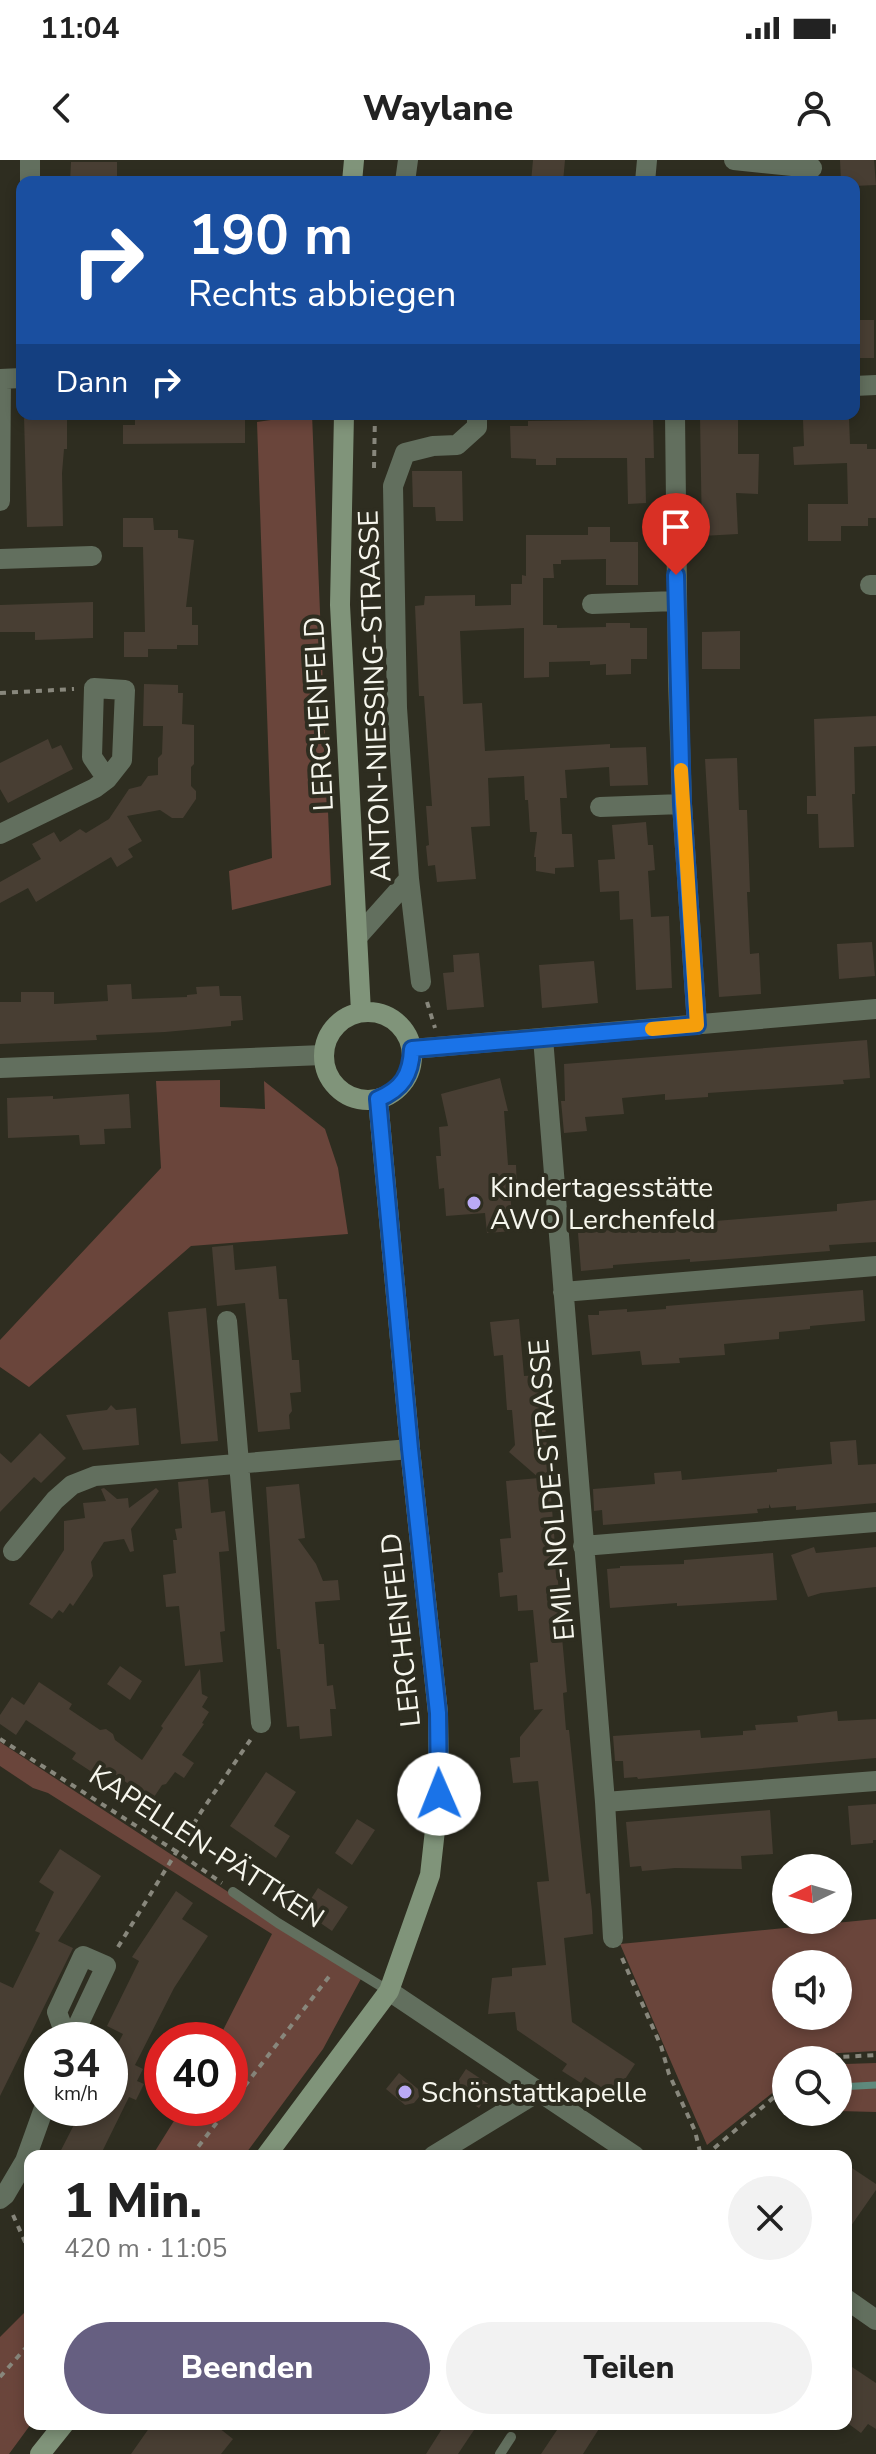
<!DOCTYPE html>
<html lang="de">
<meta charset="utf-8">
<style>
:root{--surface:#fff;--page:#f2f2f2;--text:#222;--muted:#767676;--accent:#665f81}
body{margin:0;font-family:"Nunito Sans",sans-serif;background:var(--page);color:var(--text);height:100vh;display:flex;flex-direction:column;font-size:30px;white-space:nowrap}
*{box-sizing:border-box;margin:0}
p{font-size:26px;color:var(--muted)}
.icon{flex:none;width:44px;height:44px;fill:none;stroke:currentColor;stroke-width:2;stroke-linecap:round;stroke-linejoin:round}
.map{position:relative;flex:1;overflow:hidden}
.side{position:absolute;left:24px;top:1990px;width:828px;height:280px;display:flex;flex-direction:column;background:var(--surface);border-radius:16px;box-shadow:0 4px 12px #0003}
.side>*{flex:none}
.banner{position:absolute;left:16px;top:16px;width:844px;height:244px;border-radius:16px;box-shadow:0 4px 12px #0003;background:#1a4fa0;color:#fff;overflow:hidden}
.needle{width:52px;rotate:265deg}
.controls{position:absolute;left:772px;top:1694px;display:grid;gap:16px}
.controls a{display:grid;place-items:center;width:80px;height:80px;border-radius:50%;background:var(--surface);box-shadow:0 4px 12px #0003;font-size:40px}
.speed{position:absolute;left:24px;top:1862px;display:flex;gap:16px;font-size:40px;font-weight:700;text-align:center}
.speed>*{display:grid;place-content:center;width:104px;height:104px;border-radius:50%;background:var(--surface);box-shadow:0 4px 12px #0003;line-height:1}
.speed small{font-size:20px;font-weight:400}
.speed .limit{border:12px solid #d22;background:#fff;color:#111}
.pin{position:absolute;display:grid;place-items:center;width:68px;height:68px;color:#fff;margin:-82px -34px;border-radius:50% 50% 50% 0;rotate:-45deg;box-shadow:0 0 8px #0007}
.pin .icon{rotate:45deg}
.me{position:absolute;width:88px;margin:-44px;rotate:359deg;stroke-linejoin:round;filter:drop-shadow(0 0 6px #0008)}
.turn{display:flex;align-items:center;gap:28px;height:168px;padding:0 40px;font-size:36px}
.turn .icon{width:104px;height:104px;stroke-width:2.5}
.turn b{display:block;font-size:56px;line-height:68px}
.then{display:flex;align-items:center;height:76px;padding:0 40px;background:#0003;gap:16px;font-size:30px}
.round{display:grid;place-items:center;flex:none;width:84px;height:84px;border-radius:42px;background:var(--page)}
.head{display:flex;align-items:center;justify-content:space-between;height:136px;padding:0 40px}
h1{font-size:48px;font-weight:800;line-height:60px}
.cta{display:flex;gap:16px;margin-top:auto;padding:16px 40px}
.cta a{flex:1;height:92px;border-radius:48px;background:var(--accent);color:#fff;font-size:32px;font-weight:800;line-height:92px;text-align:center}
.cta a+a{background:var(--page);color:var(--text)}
.status{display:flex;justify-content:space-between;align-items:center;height:56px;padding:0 40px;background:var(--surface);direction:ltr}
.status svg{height:22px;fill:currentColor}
header{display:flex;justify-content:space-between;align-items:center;height:104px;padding:0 40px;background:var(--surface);font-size:36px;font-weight:800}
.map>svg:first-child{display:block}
</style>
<div class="status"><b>11:04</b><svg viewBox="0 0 49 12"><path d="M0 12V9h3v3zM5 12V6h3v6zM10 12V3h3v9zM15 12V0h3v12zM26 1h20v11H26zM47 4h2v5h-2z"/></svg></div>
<header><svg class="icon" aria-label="back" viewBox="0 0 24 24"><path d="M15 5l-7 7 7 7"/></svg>Waylane<svg class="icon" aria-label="person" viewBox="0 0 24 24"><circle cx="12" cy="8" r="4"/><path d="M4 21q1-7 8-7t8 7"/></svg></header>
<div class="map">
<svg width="876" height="2294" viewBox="0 0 876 2294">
<rect width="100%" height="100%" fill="#2e2d20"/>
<path fill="#6a453b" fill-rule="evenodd" d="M312,254l19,471 -99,25 -3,-39 43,-13 -15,-436z
M220,920v27l45,2 -1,-28 61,48 13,39 10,66 -157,12 -162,141 -29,-20v-27l161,-172 -5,-87z
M0,1582l277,182 86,51 -40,74 -79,107h-92l30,-48h48v-68h-12l54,-106 -224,-141 -15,-5 -33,-22z
M876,1759v132l-55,3 -8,6h-27v22l-79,63 -87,-201zM786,1804h52v52h-52z
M876,1903v49l-38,-1v-37l7,-10z
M30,2147l1,117 -22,30h-9v-117z"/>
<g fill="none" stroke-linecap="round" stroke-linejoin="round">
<path stroke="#5e897c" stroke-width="7" d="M838,1927l38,-2"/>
</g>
<path fill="#483e33" d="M533,0h32l-2,22h-32z
M840,0h34l2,25 -22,1v-4h-13z
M71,2h46v20h-47z
M854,160h20v38h-20z
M135,254h110v29l-122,1v-19h12z
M24,256h43v33h-3l-2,24 1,53 -36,1z
M599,257h54l1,41h-9l1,45 -18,1 -1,-46h-71v7h-20v-6l-25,-1 -1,-32h18v-5l71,-1z
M700,257h38v37h21l-1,40 -22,-1 2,41 -36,2z
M849,258l1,26h17v5h9v69h-8v8h-27v15h-33v-37h40l-1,-41 -53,2 -1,-18 11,-1 -1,-26z
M412,311h50l1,50h-27l-1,-14h-22z
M123,358h30l1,12h24v8l16,2 -8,67h6v18h6v20h-21v4h-29v8h-24v-25h21l-2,-85h-20z
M588,367h22v15h28v43h-32v-26l-45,1v4h-8l1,14h-11v47h14v3l49,-1v-4h24v5h17v31h-16v15l-25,1v-11l-16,1v-4l-41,1v15l-25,1v-50l-64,3 3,73 19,-1 3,48 125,-7v4l36,-1 2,38 -38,1 -1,-19 -44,3 2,28h-7l2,36h10l2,33 -19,1v6l-19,-3v-14h-2l3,-25h-7l-2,-32h-3l-1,-24 -36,2 2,48 -19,1 5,52 -39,3 -2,-17 -7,1 -2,-20 3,-1 -3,-39h6l-8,-110h-5l-4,-90 9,-1 1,-9 50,-1v11l36,-1v-21h11v-9l4,1v-41h62z
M93,442v36l-58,2v-8h-35v-27z
M740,471v38h-38v-37z
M144,524l34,1v8h5l-1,31 12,1v39l-3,3v19l5,5v8l-13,19h-11l-12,-8 -33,6 15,25 -14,8 5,8 -16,10 -6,-10 -75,45 -8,-14 -28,15v-21l41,-23 -9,-15 22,-12 6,10 20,-13 6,4 23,-14 20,-30 12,-3 7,-10 10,-1v-17l4,-4 1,-28h-20z
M876,556v30l-22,1 1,47h-3l2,53 -35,1 -1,-34h-11v-18h9l-2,-77z
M48,579l4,10 9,-4 12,24 -65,34 -8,-14v-26z
M737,598l2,52h8l3,82h-3l3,62 9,-1 2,41 -42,3 -14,-238z
M646,662l2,23h5l2,25 -7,1 3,46 18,-1 3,72 -36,2 -3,-71 -13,1 -1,-29 -19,1 -2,-32 17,-1 -3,-34z
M872,782l3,34 -36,3 -2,-35z
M479,793l5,54 -37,3 -4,-37 11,-1 -1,-17z
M594,801l4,42 -56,5 -3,-43z
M131,824l1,15 55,-2v-2l10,-1 -1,-7 23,-1 1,10h21l2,24 -12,1v5l-66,6 -69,3 1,5 -97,4v-42h21v-10h33v12l54,-3 -1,-16z
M867,880l3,38 -27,2 1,4 -136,9v4l-43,3v-6l-43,4 2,16 -39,3 2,14 -23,2 -3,-32h4l-1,-37z
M500,918l8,33h-4l4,54h8l1,25h-7l3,41 -26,2 -2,-20 -39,3 -2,-28 -5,1 -3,-33h5l-2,-29 9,-1 -7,-32z
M129,934l2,34 -27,1 1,15 -25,1 -1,-10 -71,3 -1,-40 46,-2v3z
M876,1040v42l-47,3 1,6 -140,11v-3l-77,6v3l-32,3 -3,-38 43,-4v-5l70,-6v5l146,-12v-7z
M233,1085l2,25 41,-4 3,33h8l5,61h7l2,32 -11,1 2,18 -3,4 1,14 -32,3 -13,-129 -28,3 -5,-59z
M863,1130l2,31 -55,5v3l-31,3v7l-55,5 1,11 -46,3 1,5 -38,2 -2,-14 -48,4 -4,-40h11v-4l28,-2v3l39,-3v-3z
M206,1148l12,133 -37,3 -13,-132z
M519,1159l5,57 17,-1 19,231h7l2,31h-7l5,55 -4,1 3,37h3l17,164 4,-1 2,18 1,23 -29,4 8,84 63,42 -21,32 -29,-19 -4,6 -19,-12 5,-7 -50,-34 -2,-18 -27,2 4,-36 20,-2v-8l34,-3 -9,-83 12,-1 -11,-100 -25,2 -3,-25 10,-1v-20l23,-28 -9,1 -4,-47 8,-1 -5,-52 -15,1 -1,-16 -17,2 -2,-24 5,-1 -3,-33 11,-1 -5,-57 33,-3 -30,-26 6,-7 -3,-35h-5l-4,-55 -9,1 -4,-34z
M111,1245l5,5 20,-2 3,37 -56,5 -17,-35 41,-5z
M40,1273l26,25 -25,25 -7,-6 -34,35v-59l11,10z
M856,1280l2,25 18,-1v39l-80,7v-4l-25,2 -2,-4v4l-12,1 1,4 -155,12 -1,-15 -8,1 -1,-22 62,-5 -1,-11 27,-2 1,9 95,-8v-3l55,-5 -2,-22z
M208,1319l3,34 14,-2 4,40 -10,1 6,79 -5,1 3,30 -38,4 -6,-60 -13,1 -3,-32 13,-2 -3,-33h4l-2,-11 7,-1 -4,-46z
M299,1324l6,54 -7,1 18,25 7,17 15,-1 2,20 -25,2 4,42h5l3,42 6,-1 3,24h-6l2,27 -32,3 -1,-13 -12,1 -7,-78h-3l-11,-162z
M104,1328l13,11 11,-1 1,10 27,-20 3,3 -28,38 3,22 -4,1 -6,-13 -20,3 -13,20 2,14 -20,30 -3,-3 -7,10 -4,-3 -7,9 -23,-15 35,-54v-29l21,-3 -2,-15 23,-2 -5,-12z
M814,1387l2,6 60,-6v40l-55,6 -13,4 -17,-42z
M773,1393l4,47 -100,6v-3l-67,5 -3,-39 13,-1v-2l64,-2v-4z
M120,1506l22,15 -12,19 -23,-16z
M200,1509l2,25 6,3 -6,10 7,5 -7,11 2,1 -22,31 12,8 -10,15 -9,-6 -9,12 -4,1 -10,15 -48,-33 -6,9 -26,-17 4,-6 -50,-33 -10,15 -16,-11v-9l12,-18 12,8 15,-23 33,22 -3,5 31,21 6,-1 7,5 2,6 27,20 21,-32 -2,-2z
M837,1551l1,10 38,-2v39l-238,21 -1,-2 -13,1 -1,-17h-8l-2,-25 87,-6 1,8 42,-3v-4l13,-1 -1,-5 43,-3 -1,-6z
M266,1612l30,20 -22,34 16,10 -14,22 -46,-32z
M876,1644v36h-3v3l-22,2 -3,-39z
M770,1650l3,44 -32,2 1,13 -67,-1 -33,3 -1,-5 -11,1 -4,-45z
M357,1659l18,11 -23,35 -17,-12z
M60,1689l41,27 -43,65 15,7 -73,148v-114l13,6 27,-55 -5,-2 19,-39 -15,-10z
M318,1728l30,19 -16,24 -29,-20z
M176,1731l17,12 -11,16 26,17 -34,52 -39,77 8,4 -6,12 7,3 -8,16 -7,-3 -29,59h-42l21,-41 13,6 6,-13h12v-49l13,-25 -16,-8 32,-65 -7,-4z
M466,1909l27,18 -14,21 -27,-18z
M399,1913l19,16 1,8 -5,6 -9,2 -19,-16z
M846,2004l30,20v6l-30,43z
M846,2203l30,20v46l-8,-5 -7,9 -15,-11z
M152,2264h62l19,15 -12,15h-90z
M445,2264h33l-20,30h-32z
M561,2264h41l-19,30h-42z"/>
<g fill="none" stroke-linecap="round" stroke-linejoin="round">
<path stroke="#88877c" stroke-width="4" stroke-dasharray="6 6" stroke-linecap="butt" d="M374,308l1,-54
M0,533l74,-4
M427,842l8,26
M0,1579l177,113 45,31
M118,1787l83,-135 50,-73
M622,1798l39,88 8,28 26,57 6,25
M820,1900l3,-2 53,-3
M230,1945l101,-131
M191,1996l37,-48
M705,1996l81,-69
M13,2055l17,38
M0,2217l30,-34"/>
<path stroke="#626f5e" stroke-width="10" d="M233,1732l45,31 111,68
M500,2294l11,-17"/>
<path stroke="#626f5e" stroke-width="20" d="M734,0l78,8
M30,22v-22
M405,22l3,-22
M645,22l2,-22
M0,219l22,-1
M854,226l22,-1
M675,254l3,266 4,124 15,221
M0,341l1,-122
M0,399l92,-3
M870,425h6
M592,444l84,-3
M600,647l82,-3
M0,674l95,-46 12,-9 15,-19 3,-70 -31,-2 -2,69 15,22
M359,775l50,-56
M421,822l-12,-103 -12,-171 -4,-222 12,-33 28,-7 24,-1 20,-18v-13
M543,878l62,764 8,136
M412,889l464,-40
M0,908l323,-13
M563,1132l313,-26
M227,1161l34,402
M583,1386l293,-24
M13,1391l42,-51 17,-15 23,-9 315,-27
M605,1642l271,-21
M389,1831l246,165
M67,1880l-10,-28 26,-56 23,10 -35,74
M433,1996l105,-64
M0,2039l5,-4 20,-34 19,-53
M846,2139l30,21"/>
<path stroke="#80947a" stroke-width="20" d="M352,22l2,-22
M344,254l-4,191 21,407
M324 896a44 44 0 1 1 88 0a44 44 0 1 1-88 0Z
M266,1996l123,-165 41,-116 9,-81 -1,-81 -28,-264 -32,-350
M40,2294l24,-30"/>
</g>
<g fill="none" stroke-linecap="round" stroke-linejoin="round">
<g stroke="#114b97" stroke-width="20">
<path id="route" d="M439,1634l-1,-81 -28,-264 -32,-350c24,-10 33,-24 34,-50l285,-24 -15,-221 -6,-229"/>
</g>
<use href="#route" stroke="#1a73e8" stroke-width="14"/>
<path stroke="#f59e0b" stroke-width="14" d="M652,869l45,-4 -16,-255"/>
</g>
<g fill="#baaaf6" stroke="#2e2d20" stroke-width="3">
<circle cx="474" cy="1043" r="8"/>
<circle cx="405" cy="1932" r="8"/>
</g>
<g text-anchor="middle" stroke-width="8" stroke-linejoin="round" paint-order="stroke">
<g font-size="28" fill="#f6f6ed" stroke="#2e2d20">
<text transform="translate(374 536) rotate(-92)" y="10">ANTON-NIESSING-STRASSE</text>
<text transform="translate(318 554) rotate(-93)" y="10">LERCHENFELD</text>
<text transform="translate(551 1330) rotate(-95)" y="10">EMIL-NOLDE-STRASSE</text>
<text transform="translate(400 1470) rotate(-96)" y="10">LERCHENFELD</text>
<text transform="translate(207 1686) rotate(33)" y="10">KAPELLEN-PÄTTKEN</text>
</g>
<g font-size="28" fill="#f6f6ed" stroke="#2e2d20" text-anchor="start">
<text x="490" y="1037">Kindertagesstätte<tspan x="490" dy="32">AWO Lerchenfeld</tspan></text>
<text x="421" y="1942">Schönstattkapelle</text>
</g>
</g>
</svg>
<div class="controls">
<a><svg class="needle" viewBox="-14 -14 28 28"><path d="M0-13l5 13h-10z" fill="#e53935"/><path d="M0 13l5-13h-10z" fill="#767676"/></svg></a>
<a><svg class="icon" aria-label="sound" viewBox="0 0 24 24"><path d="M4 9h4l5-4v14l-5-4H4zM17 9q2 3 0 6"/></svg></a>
<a><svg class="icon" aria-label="search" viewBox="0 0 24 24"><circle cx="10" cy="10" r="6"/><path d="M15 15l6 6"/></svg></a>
</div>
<div class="speed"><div>34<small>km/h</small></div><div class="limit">40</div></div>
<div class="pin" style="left:676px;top:415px;background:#d93025"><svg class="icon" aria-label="arrive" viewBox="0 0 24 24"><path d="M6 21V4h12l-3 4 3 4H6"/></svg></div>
<svg class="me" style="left:439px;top:1634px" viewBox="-20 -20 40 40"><circle r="19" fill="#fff"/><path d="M0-13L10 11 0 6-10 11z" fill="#1a73e8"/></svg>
<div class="banner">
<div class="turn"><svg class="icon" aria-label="right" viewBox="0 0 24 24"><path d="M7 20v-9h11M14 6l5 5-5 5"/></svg><div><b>190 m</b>Rechts abbiegen</div></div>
<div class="then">Dann<svg class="icon" aria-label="right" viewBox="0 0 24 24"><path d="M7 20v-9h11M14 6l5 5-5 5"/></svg></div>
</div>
<section class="side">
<div class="head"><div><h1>1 Min.</h1><p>420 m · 11:05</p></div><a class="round"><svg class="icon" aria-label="close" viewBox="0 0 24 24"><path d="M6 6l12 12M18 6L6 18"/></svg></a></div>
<div class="cta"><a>Beenden</a><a>Teilen</a></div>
</section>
</div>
